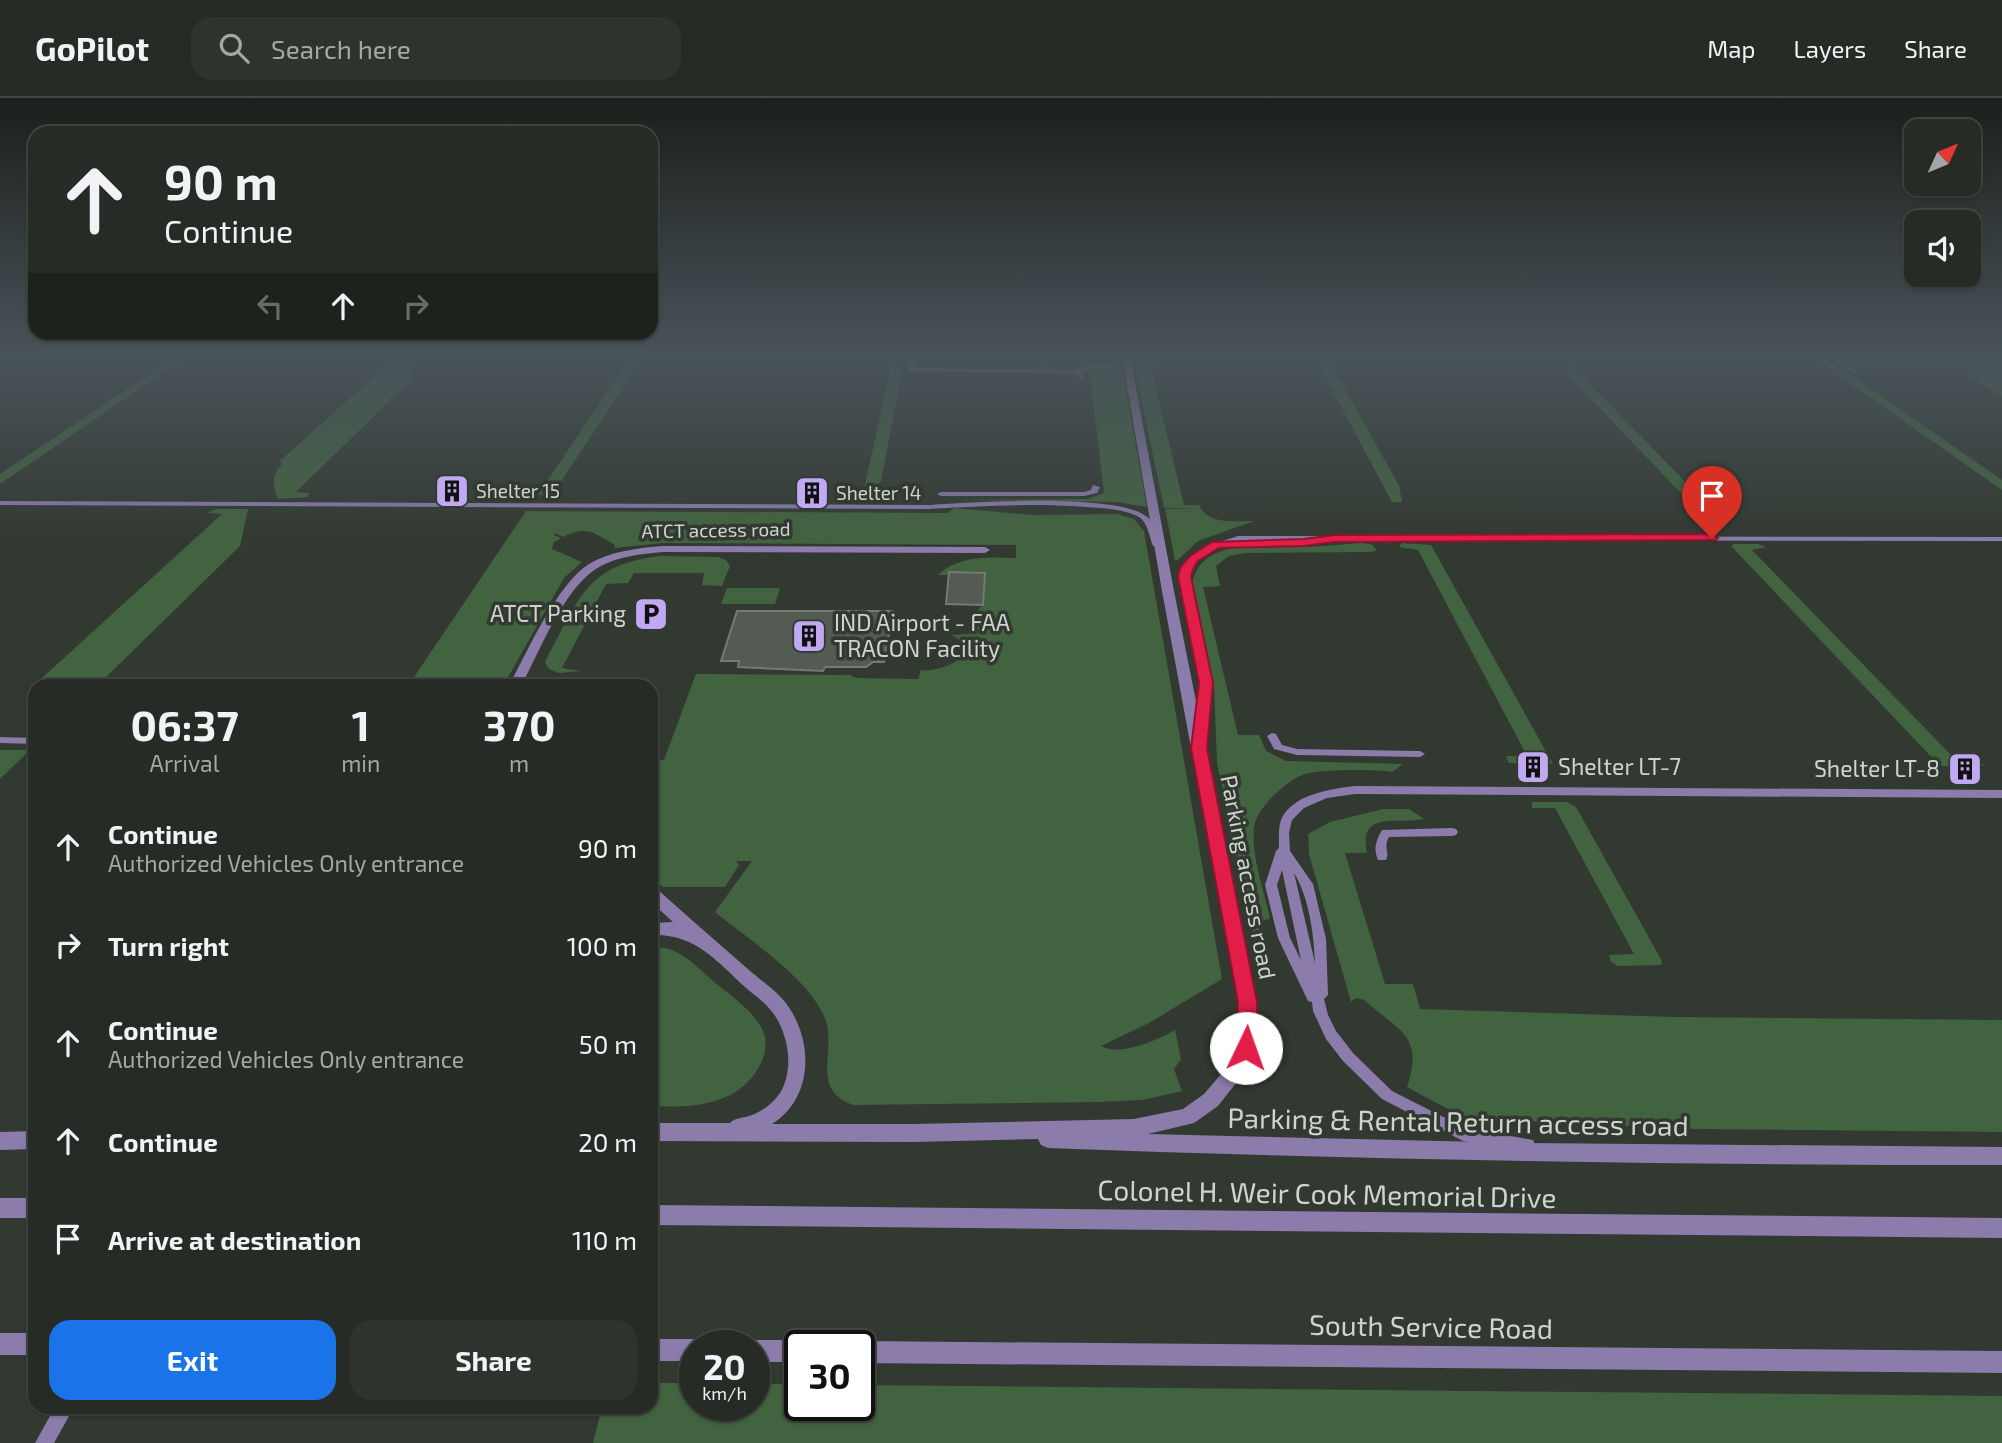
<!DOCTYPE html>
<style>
:root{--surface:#262b25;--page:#2e332d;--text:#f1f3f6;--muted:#a4a7a7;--line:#424742;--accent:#1a73e8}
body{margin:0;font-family:"Exo 2",sans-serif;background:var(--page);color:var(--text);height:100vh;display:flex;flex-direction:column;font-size:26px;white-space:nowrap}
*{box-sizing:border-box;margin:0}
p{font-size:23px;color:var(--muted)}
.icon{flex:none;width:38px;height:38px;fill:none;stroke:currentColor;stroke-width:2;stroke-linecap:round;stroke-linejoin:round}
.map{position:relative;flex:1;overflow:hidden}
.side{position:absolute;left:28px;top:581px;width:630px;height:735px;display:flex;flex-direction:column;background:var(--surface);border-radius:21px;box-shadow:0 2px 5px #0004,0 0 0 2px var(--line)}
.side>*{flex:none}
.hud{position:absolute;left:28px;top:28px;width:630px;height:214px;border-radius:21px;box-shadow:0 2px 5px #0004,0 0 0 2px var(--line);background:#262b25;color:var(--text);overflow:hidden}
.needle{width:46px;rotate:46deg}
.tools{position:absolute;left:1904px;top:21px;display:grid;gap:14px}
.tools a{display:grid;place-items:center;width:77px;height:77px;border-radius:14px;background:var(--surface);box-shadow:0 2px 5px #0004,0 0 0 2px var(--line);font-size:35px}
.speed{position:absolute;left:679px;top:1232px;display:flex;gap:14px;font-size:35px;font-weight:700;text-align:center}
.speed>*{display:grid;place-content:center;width:91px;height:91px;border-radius:50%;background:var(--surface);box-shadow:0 2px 5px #0004,0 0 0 2px var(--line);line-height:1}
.speed small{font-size:18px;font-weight:400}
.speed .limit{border:4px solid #111;border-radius:10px;background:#fff;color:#111}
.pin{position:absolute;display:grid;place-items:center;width:60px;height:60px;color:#fff;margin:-72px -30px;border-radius:50% 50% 50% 0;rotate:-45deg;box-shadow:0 0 7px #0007}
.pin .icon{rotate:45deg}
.me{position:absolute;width:77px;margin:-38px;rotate:3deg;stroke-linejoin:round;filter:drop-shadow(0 0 5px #0008)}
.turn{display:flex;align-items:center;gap:24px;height:147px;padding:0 21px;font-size:32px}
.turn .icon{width:91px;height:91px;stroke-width:2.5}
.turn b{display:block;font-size:49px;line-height:60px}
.lanes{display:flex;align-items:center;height:66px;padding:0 21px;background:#0003;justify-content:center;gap:35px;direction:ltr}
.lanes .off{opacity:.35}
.eta{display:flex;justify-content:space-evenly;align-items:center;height:119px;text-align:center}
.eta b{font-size:42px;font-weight:700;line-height:49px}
.cta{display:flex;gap:14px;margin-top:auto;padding:14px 21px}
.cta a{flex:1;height:80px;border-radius:21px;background:var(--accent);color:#fff;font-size:28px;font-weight:700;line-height:80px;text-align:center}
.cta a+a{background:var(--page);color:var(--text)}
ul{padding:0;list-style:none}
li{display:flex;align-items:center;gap:21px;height:98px;padding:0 21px}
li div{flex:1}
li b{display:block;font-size:26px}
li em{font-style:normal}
header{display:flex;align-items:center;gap:42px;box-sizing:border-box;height:98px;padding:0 35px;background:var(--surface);border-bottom:2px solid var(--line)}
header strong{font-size:33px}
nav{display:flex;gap:38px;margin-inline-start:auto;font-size:24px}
.search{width:490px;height:63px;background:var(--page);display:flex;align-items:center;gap:18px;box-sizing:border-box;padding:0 24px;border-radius:21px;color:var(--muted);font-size:26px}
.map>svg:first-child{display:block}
</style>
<header>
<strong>GoPilot</strong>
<div class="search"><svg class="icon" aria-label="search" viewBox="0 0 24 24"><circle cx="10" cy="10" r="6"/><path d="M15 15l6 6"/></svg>Search here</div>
<nav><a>Map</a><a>Layers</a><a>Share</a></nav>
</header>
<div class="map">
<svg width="2002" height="1345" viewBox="0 0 2002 1345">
<rect width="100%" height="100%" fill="#323931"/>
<path fill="#42633f" d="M1314,258h9l9,9 67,121 3,16h-10z
M1811,258h8l16,8 167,116v10z
M1841,258h99l22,14h-17l-9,-5 -83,-1z
M1943,258l59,9v31l-41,-25h6z
M385,259c18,1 34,-4 24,20l2,3 -115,112 14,1 -3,4 -29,2c-6,-14 -6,-24 4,-35l-2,-3 112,-101 -13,-1z
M628,263h13l-89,134h-14z
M1162,263l1,3 -13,1 34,140h15c9,20 36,16 55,16l-56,20 -20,19h-3l-10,-51 33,-1h-34l-30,-145z
M166,265h25l-18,3 -173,118v-10z
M1121,267l26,142 -31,-5 -166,-2 138,-1 16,-6 -14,-119 -3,-4z
M891,268l9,1 1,9 -20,105 -8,12 -10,1z
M1568,268h4l134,137h-11l-15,-11 -114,-119 7,-2z
M954,410l79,7 84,-1 17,5 10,12 78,448 -73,44 -48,23c19,11 56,-6 74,-16l6,29 -7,10 8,22 -39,9 -45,2 -245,3c-43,-16 -17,-50 -27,-84 -14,-41 -78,-82 -111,-109l37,-51h-16l3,4 -14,22h-62l-12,-10v-116l13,-1 32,-86 154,1 6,3 62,1 3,-9c22,3 67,-18 30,-35l18,-1 2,-17 12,-12 1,-32 -35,-1 -1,3h-10c21,-20 51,-18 78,-17v-13l-353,-2 -49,5 1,-3c-22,-12 -27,-20 -52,-8l-8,-4 -1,2 7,3 -7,4 -2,7 30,13 -18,16 -61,108h-95l118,-175 422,2z
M216,411h32l-8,37 -143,140h-55l2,-6 -2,-2 180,-164 -15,-1z
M1360,445l11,1 6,6 -5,2 -127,1 -16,3 -13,10 4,20 -17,1 35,148h21l7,16 20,10 117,3 -11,8c-18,-3 -69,-3 -87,2 -17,5 -49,34 -51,53 -3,30 10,63 16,91l-9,4 -6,21 -38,-180 -3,-78 -22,-99c7,-53 81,-38 118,-39 17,-1 33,-3 50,-4z
M1402,445l29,2 122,219 -44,-1 -3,-7h21l-109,-206 -19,-3z
M1734,446h24l8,3 -14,3 202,208 23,1 7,7h-44l-209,-220z
M661,458l57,1 8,3 4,6 -8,20 -20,-1 2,-12h-70l-6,10 -22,1 -44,84 19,3 -22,2 -10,-4 -4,-7 2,-4c32,-59 39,-94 114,-102z
M727,490h53l-5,16h-54z
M0,652h30l-30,29z
M1532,704h35l9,5 86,154 -1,4 -43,1 -7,-4 -2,-7 25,-1 -79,-146h-23z
M1383,711h26l15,10c-26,6 -66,-10 -57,34h-22l40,131h28l7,25 255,8 327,3v112l-305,-3 -214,-10 -24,-4 -52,-28c17,-52 -7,-55 -43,-87l-8,-2 -5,4 -42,-148 -1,-20 22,-12z
M658,849c23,2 37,18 54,33 16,14 40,29 50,49 6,11 4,25 -2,36 -21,41 -68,43 -109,41v-158z
M651,1285h44v22h59v-21h46v21h59v-20l1143,11v47h-1409l9,-36h49z"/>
<path fill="#535b52" stroke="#737b72" stroke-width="2" d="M949,474l36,1 -2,32 -37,-1z
M737,513h156l-9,51h-11l-7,5h-41l-2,4 -85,-4 1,-6h-18z"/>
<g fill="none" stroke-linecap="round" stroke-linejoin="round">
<path fill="#8b7cac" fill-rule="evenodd" d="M872,258h213l-36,5 -133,-2 -2,9 160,2 12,-4 75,-10h19l-93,14 -6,2 4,5 -3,2 -6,-5 -8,-1 -157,-1 -3,-2 2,-12h-35z
M1827,258h7l25,17 -5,1z
M1965,258h15l22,4v4z
M1093,387l7,2 -3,6 -13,3h-143l-4,-2 4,-2h143l7,-2z
M0,403l928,4c42,-3 187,-12 218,11 9,6 11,18 14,28l-1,2h-6c-4,-10 -5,-23 -14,-29 -15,-8 -36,-9 -53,-10 -53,-4 -106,-1 -158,2l-928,-4z
M1238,438l764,1v4l-760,-1c-26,9 -42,10 -54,37l23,106 -6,55 -5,3 -5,-3 6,-55 -21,-106c13,-31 29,-31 58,-41z
M1272,635l4,1 6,11 15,4 123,2 5,3 -5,3 -123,-2 -23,-6 -7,-13z
M0,639l35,1v6l-35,-1z
M1355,688l647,4v8l-647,-4 -28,4 -23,10 -12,12 -3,13 1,18 23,33 13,55 2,56 -4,4 4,16 8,16 17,22 39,38 73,37 68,12 2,5 -2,5 -5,2 -65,-11 -81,-42 -39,-38 -17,-22 -13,-28 -1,-9 -4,-1 -30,-63 -13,-53 11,-34 3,-3c0,-10 -1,-19 2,-28 11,-26 50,-31 74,-34zM1282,772l19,90 -11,-22 -13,-53zM1294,775c15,24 20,62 21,90z
M1452,730l4,1 2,3 -2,3 -4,1 -63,1c-6,10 1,15 -3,23h-8c-5,-12 -2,-19 4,-30z
M55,1309h19l-20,36h-19z"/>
<path fill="#8b7cac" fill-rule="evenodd" d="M1122,258h8l44,235 82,411 -1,46 -15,30 -22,28 -24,17 -46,11 377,9 477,4v18c-318,0 -636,-5 -954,-17l-7,-3 -3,-6 -124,3 -263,-1v-18h79c5,-5 12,-5 19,-7 14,-4 30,-17 35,-31 9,-23 3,-53 -11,-72 -7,-10 -19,-18 -28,-26 -29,-27 -51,-54 -94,-52v-12l22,-1 -22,-20v-15l6,2c30,27 61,54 92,81 11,10 27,20 36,32 29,37 29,96 -13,122h142l220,-5 49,-10 21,-15 24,-28 9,-18 1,-46 -76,-411z
M663,448l322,1 5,3 -5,3 -322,-1c-22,2 -44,4 -64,15 -35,20 -59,84 -78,119h-12c18,-34 48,-102 80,-122 22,-13 49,-16 74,-18z
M35,1033v18l-35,1v-18z
M0,1235h35v22h-35z
M651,1241h44l8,3 1,4h-9v15h-44z
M754,1242h46l9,6h-9v16h-46v-16h-9z
M859,1243l1143,10v22l-1143,-10v-17h-9z"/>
<path fill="#8b7cac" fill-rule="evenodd" d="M0,1100h35v20h-35z
M651,1107l1351,13v20l-1351,-13z"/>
</g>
<linearGradient id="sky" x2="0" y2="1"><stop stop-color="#1c1f1b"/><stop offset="0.58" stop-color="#49545a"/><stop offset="1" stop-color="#49545a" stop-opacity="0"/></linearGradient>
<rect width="2002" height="447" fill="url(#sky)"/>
<path fill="#e11d48" stroke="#92132f" stroke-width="2" d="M1712,436l6,4 -2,2 -382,2 -30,4 -85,2 -21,13 -5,8 -2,8 22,106 -6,65 50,254v46l-3,6 -8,3 -7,-3 -3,-6 2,-46 -47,-254 8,-65 -21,-106 2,-9 10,-12 22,-14 92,-3 30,-4z"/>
<defs>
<g id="building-square" transform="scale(1.75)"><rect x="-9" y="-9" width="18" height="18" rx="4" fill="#c1a8f3" stroke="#323931"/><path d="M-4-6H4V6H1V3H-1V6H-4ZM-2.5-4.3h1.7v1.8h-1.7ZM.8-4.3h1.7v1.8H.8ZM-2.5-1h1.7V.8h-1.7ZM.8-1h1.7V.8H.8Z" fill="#111"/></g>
<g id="parking-square" transform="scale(1.75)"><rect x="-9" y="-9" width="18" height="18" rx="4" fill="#c1a8f3" stroke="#323931"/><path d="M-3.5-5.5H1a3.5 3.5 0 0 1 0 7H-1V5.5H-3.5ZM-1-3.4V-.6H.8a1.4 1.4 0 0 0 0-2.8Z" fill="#111"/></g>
</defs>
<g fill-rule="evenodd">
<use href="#building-square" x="452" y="393"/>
<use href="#building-square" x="812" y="395"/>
<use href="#parking-square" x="651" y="516"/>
<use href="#building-square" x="809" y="538"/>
<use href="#building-square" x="1533" y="669"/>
<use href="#building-square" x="1965" y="671"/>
</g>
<g text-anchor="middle" stroke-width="7" stroke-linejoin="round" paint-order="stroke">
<g font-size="19" fill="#cfd4ce" stroke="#323931" text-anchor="start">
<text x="476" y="400">Shelter 15</text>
<text x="836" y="402">Shelter 14</text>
</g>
<g font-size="19" fill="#cfd4ce" stroke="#323931">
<text transform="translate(716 432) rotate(-1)" y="7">ATCT access road</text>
</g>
<g font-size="23" fill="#cfd4ce" stroke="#323931" text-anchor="end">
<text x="626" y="524">ATCT Parking</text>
<text x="834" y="533" text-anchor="start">IND Airport - FAA<tspan x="834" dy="26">TRACON Facility</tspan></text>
<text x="1558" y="677" text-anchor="start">Shelter LT-7</text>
<text x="1940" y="679">Shelter LT-8</text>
</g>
<g font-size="23" fill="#cfd4ce" stroke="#323931">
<text transform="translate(1248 779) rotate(79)" y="8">Parking access road</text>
</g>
<g font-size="28" fill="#cfd4ce" stroke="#323931">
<text transform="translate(1458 1024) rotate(1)" y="10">Parking &amp; Rental Return access road</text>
<text transform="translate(1327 1096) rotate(1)" y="10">Colonel H. Weir Cook Memorial Drive</text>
<text transform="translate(1431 1229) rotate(1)" y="10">South Service Road</text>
</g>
</g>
</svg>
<div class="tools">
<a><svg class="needle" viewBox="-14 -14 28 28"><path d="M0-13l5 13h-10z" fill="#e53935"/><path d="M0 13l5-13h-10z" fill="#a4a7a7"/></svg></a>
<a><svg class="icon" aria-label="sound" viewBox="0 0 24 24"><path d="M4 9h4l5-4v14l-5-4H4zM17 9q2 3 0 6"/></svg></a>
</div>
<div class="speed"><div>20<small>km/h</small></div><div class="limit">30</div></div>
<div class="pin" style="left:1712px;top:440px;background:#d93025"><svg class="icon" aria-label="arrive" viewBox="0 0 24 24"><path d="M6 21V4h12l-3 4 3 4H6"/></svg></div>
<svg class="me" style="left:1246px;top:950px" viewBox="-20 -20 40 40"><circle r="19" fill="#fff"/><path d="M0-13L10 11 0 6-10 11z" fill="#e11d48"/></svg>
<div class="hud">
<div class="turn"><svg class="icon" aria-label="ahead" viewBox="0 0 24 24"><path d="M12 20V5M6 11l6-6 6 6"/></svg><div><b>90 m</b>Continue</div></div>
<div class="lanes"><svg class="icon off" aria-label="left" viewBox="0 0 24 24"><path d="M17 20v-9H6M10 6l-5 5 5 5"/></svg><svg class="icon" aria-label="ahead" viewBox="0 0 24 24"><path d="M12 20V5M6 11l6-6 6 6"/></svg><svg class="icon off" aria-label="right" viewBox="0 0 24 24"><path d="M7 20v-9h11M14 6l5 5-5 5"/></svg></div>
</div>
<section class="side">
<div class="eta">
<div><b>06:37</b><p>Arrival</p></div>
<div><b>1</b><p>min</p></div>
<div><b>370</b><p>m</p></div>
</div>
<ul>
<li><svg class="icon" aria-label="ahead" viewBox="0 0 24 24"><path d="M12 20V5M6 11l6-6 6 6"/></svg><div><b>Continue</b><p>Authorized Vehicles Only entrance</p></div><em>90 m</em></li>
<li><svg class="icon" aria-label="right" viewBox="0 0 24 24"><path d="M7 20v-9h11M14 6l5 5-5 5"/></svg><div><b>Turn right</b></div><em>100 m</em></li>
<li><svg class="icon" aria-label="ahead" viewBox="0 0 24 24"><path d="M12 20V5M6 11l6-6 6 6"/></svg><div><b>Continue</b><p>Authorized Vehicles Only entrance</p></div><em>50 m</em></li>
<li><svg class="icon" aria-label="ahead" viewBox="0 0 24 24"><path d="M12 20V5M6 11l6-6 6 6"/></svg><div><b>Continue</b></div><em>20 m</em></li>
<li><svg class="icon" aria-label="arrive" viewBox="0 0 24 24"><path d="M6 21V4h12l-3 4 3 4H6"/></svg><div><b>Arrive at destination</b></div><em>110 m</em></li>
</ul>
<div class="cta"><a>Exit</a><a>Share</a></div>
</section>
</div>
